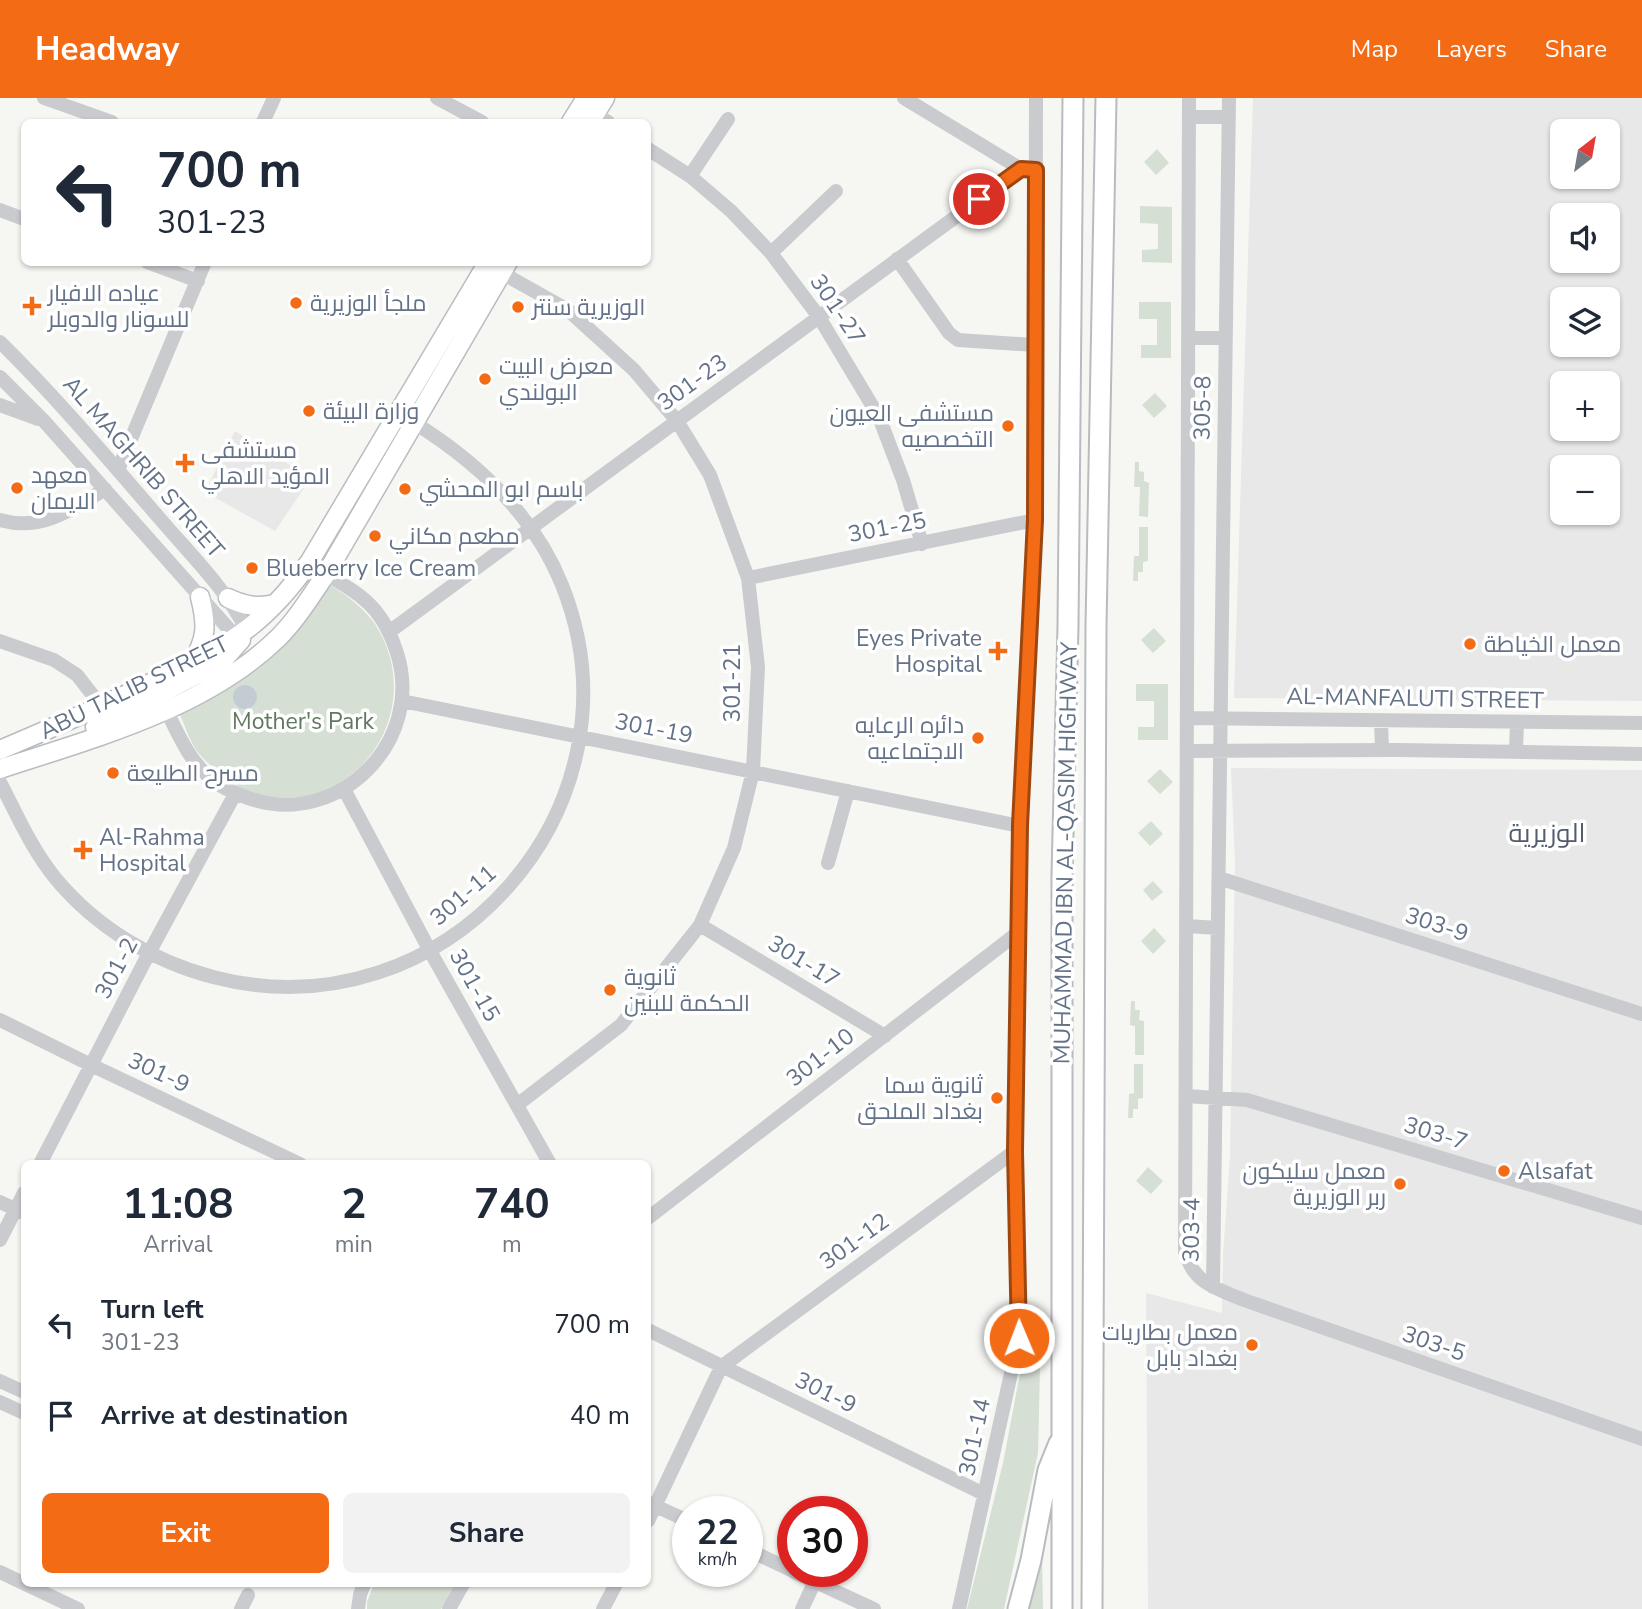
<!DOCTYPE html>
<meta charset="utf-8">
<style>
:root{--surface:#fff;--page:#f2f2f3;--text:#1f2937;--muted:#747a83;--accent:#f46b16}
body{margin:0;font-family:"Nunito Sans",Cairo,sans-serif;background:var(--page);color:var(--text);height:100vh;display:flex;flex-direction:column;font-size:26px;white-space:nowrap}
*{box-sizing:border-box;margin:0}
p{font-size:23px;color:var(--muted)}
.icon{flex:none;width:38px;height:38px;fill:none;stroke:currentColor;stroke-width:2;stroke-linecap:round;stroke-linejoin:round}
.map{position:relative;flex:1;overflow:hidden}
.drawer{position:absolute;left:21px;top:1062px;width:630px;height:427px;display:flex;flex-direction:column;background:var(--surface);border-radius:10px;box-shadow:0 2px 5px #0004}
.drawer>*{flex:none}
.guide{position:absolute;left:21px;top:21px;width:630px;height:147px;border-radius:10px;box-shadow:0 2px 5px #0004;background:#fff;color:var(--text);overflow:hidden}
.needle{width:46px;rotate:31deg}
.tools{position:absolute;left:1550px;top:21px;display:grid;gap:14px}
.tools a{display:grid;place-items:center;width:70px;height:70px;border-radius:10px;background:var(--surface);box-shadow:0 2px 5px #0004;font-size:35px}
.speed{position:absolute;left:672px;top:1398px;display:flex;gap:14px;font-size:35px;font-weight:700;text-align:center}
.speed>*{display:grid;place-content:center;width:91px;height:91px;border-radius:50%;background:var(--surface);box-shadow:0 2px 5px #0004;line-height:1}
.speed small{font-size:18px;font-weight:400}
.speed .limit{border:10px solid #d22;background:#fff;color:#111}
.pin{position:absolute;display:grid;place-items:center;width:60px;height:60px;color:#fff;margin:-30px;border:4px solid #fff;border-radius:50%;box-shadow:0 2px 7px #0007}
.me{position:absolute;width:77px;margin:-38px;rotate:359deg;stroke-linejoin:round;filter:drop-shadow(0 0 5px #0008)}
.turn{display:flex;align-items:center;gap:24px;height:147px;padding:0 21px;font-size:32px}
.turn .icon{width:91px;height:91px;stroke-width:2.5}
.turn b{display:block;font-size:49px;line-height:60px}
.eta{display:flex;justify-content:space-evenly;align-items:center;height:119px;text-align:center}
.eta b{font-size:42px;font-weight:700;line-height:49px}
.button{display:flex;gap:14px;margin-top:auto;padding:14px 21px}
.button a{flex:1;height:80px;border-radius:10px;background:var(--accent);color:#fff;font-size:28px;font-weight:700;line-height:80px;text-align:center}
.button a+a{background:var(--page);color:var(--text)}
ul{padding:0;list-style:none}
li{display:flex;align-items:center;gap:21px;height:91px;padding:0 21px}
li div{flex:1}
li b{display:block;font-size:26px}
li em{font-style:normal}
header{display:flex;align-items:center;gap:42px;box-sizing:border-box;height:98px;padding:0 35px;background:var(--accent);color:#fff}
header strong{font-size:33px}
nav{display:flex;gap:38px;margin-inline-start:auto;font-size:24px}
.map>svg:first-child{display:block}
</style>
<header>
<strong>Headway</strong>
<nav><a>Map</a><a>Layers</a><a>Share</a></nav>
</header>
<div class="map">
<svg width="1642" height="1511" viewBox="0 0 1642 1511">
<rect width="100%" height="100%" fill="#f6f7f3"/>
<path fill="#e7e8e7" fill-rule="evenodd" d="M1253,0h389v603l-408,-3zM1563,33h45v46h-45zM1563,117h45v46h-45zM1563,201h45v46h-45zM1563,285h45v46h-45zM1563,369h45v46h-45z
M235,333l76,47 -36,53 -70,-39z
M1231,670l411,2v839h-494l-2,-316 76,20 1,-58 7,-97 5,-296z"/>
<path fill="#d6dfd4" d="M1157,51l12,14 -13,12 -12,-13z
M1140,108l32,1v56l-30,-1v-12l16,-1v-25l-18,-1z
M1139,204h32v56h-30v-13h16v-26h-18z
M1155,295l12,13 -13,12 -12,-13z
M1135,364h4v9l5,1v9l5,2 -1,34 -9,-1 1,-29h-6z
M1139,429h9v34l-5,1v10h-5v9h-5l1,-25h5z
M327,485c18,11 36,24 48,41 34,52 21,120 -30,155 -20,14 -45,21 -70,18 -23,-3 -35,-7 -53,-22 -10,-8 -23,-19 -29,-30 -6,-11 -10,-24 -15,-35l18,-7z
M1154,530l12,13 -13,12 -12,-13z
M1136,586h32v56h-30v-13h16v-26h-18z
M1160,671l13,13 -13,12 -13,-13z
M1151,723l12,13 -13,12 -12,-13z
M1153,783l10,11 -11,9 -9,-11z
M1154,830l12,13 -13,13 -12,-13z
M1131,903h4v9h5l-1,10 5,1v34h-9v-29l-5,-1z
M1134,966h9v34l-5,1v10h-5v9h-5l1,-24 5,-1z
M1148,1069l15,14 -12,13 -15,-13z
M1021,1270h19l-2,85 -34,156h-37l36,-146z
M1042,1457l1,54h-14z
M374,1486h81l-14,25h-74v-7z"/>
<path fill="#c4ccd3" d="M233 599a12 12 0 1 1 24 0a12 12 0 1 1-24 0Z"/>
<g fill="none" stroke-linecap="round" stroke-linejoin="round">
<g stroke="#b9bcc1" stroke-width="21">
<path id="major" d="M571,24l15,-24
M590,24l15,-24
M228,500c17,8 29,10 47,6
M192,565c15,-25 15,-38 8,-66
M95,629l115,-59 15,-10 16,-18
M0,652c54,-23 108,-46 161,-72 25,-12 52,-25 75,-41 30,-20 54,-47 74,-76l178,-299
M0,671c94,-31 205,-60 278,-131 19,-19 33,-42 48,-64l182,-312"/>
</g>
<g stroke="#b8bbbf" stroke-width="23">
<path id="highway" d="M1018,1511l13,-49 17,-90 11,-27
M1062,1511v-733l6,-250 5,-528
M1092,1511l4,-983 10,-528"/>
</g>
<path stroke="#c9cbcf" stroke-width="14" d="M44,0l68,24
M437,0l45,24
M904,0l117,71h8
M1189,0l-4,1154c8,31 32,37 59,48l398,139
M595,16l13,8
M1189,19h40
M263,24l11,-24
M648,51l42,27 41,35 40,42 48,64 60,100 24,63 19,64
M690,78l38,-57
M0,112l24,9
M771,155l65,-62
M897,161l52,74 9,7 77,5
M147,164l51,19
M502,175l66,37 66,60 43,51 33,54 38,103 10,89 -5,104 -19,77 -34,77 -79,100 -104,80
M1188,240h38
M0,244c57,56 109,118 161,178 30,35 64,68 85,109
M0,279l44,44 192,216
M0,307l38,14
M118,372l87,-208
M0,422c41,12 71,-10 105,-31
M748,480l287,-58
M389,534l632,-463
M0,543l54,19 23,15 25,32
M402,603l618,125
M166,612c13,25 21,47 43,67 11,10 27,17 42,22 89,29 176,-60 145,-149 -6,-18 -15,-36 -30,-49 -12,-11 -27,-19 -40,-27
M1187,620l455,5
M1381,623l1,29
M1187,653l212,-1 243,4
M1516,654l1,-30
M0,684c17,33 32,68 56,97 40,48 96,82 157,98 232,61 438,-170 349,-392 -28,-70 -86,-124 -149,-163
M344,691l86,162 120,213
M828,765l20,-72
M1219,780l423,136
M700,827l185,111
M1187,828l31,2
M0,922l91,45 209,99
M1186,998l61,4 395,118
M40,1066l109,-211 86,-159
M0,1104l24,11
M648,1120l372,-287
M0,1142l24,-47
M1213,1189l16,-1189
M648,1232l336,164
M0,1283l24,11
M0,1304l24,11
M649,1405l39,18
M648,1423l73,-154 294,-216
M747,1451l46,22
M0,1474l78,37
M794,1474l80,37
M241,1511l7,-14
M358,1511l2,-14 4,-11
M449,1511l14,-25
M603,1511l13,-25
M802,1511l13,-28
M959,1511l60,-272 -4,-186 5,-325 15,-306 1,-422"/>
<use href="#major" stroke="#fff" stroke-width="18"/>
<use href="#highway" stroke="#fff" stroke-width="19"/>
</g>
<g fill="none" stroke-linecap="round" stroke-linejoin="round">
<g stroke="#9f460e" stroke-width="18">
<path id="route" d="M979,101l42,-30 15,1 -1,350 -15,305 -5,326 4,187"/>
</g>
<use href="#route" stroke="#f46b16" stroke-width="12"/>
</g>
<g fill="#f46b16" stroke="#fff" stroke-width="2.5">
<circle cx="296" cy="205" r="7"/>
<path d="M28.5 197.5h7v7h7v7h-7v7h-7v-7h-7v-7h7z"/>
<circle cx="518" cy="209" r="7"/>
<circle cx="485" cy="281" r="7"/>
<circle cx="309" cy="313" r="7"/>
<circle cx="1008" cy="328" r="7"/>
<path d="M181.5 354.5h7v7h7v7h-7v7h-7v-7h-7v-7h7z"/>
<circle cx="17" cy="390" r="7"/>
<circle cx="405" cy="391" r="7"/>
<circle cx="375" cy="438" r="7"/>
<circle cx="252" cy="470" r="7"/>
<circle cx="1470" cy="546" r="7"/>
<path d="M994.5 542.5h7v7h7v7h-7v7h-7v-7h-7v-7h7z"/>
<circle cx="978" cy="640" r="7"/>
<circle cx="113" cy="675" r="7"/>
<path d="M79.5 741.5h7v7h7v7h-7v7h-7v-7h-7v-7h7z"/>
<circle cx="610" cy="892" r="7"/>
<circle cx="997" cy="1000" r="7"/>
<circle cx="1504" cy="1073" r="7"/>
<circle cx="1400" cy="1086" r="7"/>
<circle cx="1252" cy="1247" r="7"/>
</g>
<g text-anchor="middle" stroke-width="7" stroke-linejoin="round" paint-order="stroke">
<g font-size="23" fill="#637287" stroke="#fff" text-anchor="start">
<text x="48" y="203">عياده الافيار<tspan x="48" dy="26">للسونار والدوبلر</tspan></text>
<text x="310" y="213">ملجأ الوزيرية</text>
<text x="532" y="217">الوزيرية سنتر</text>
<text x="499" y="276">معرض البيت<tspan x="499" dy="26">البولندي</tspan></text>
<text x="323" y="321">وزارة البيئة</text>
<text x="994" y="323" text-anchor="end">مستشفى العيون<tspan x="994" dy="26">التخصصيه</tspan></text>
<text x="201" y="360">مستشفى<tspan x="201" dy="26">المؤيد الاهلي</tspan></text>
<text x="31" y="385">معهد<tspan x="31" dy="26">الايمان</tspan></text>
<text x="419" y="399">باسم ابو المحشي</text>
<text x="389" y="446">مطعم مكاني</text>
<text x="266" y="478">Blueberry Ice Cream</text>
<text x="982" y="548" text-anchor="end">Eyes Private<tspan x="982" dy="26">Hospital</tspan></text>
<text x="1484" y="554">معمل الخياطة</text>
<text x="964" y="635" text-anchor="end">دائره الرعايه<tspan x="964" dy="26">الاجتماعيه</tspan></text>
<text x="127" y="683">مسرح الطليعة</text>
<text x="99" y="747">Al-Rahma<tspan x="99" dy="26">Hospital</tspan></text>
<text x="624" y="887">ثانوية<tspan x="624" dy="26">الحكمة للبنين</tspan></text>
<text x="983" y="995" text-anchor="end">ثانوية سما<tspan x="983" dy="26">بغداد الملحق</tspan></text>
<text x="1386" y="1081" text-anchor="end">معمل سليكون<tspan x="1386" dy="26">ربر الوزيرية</tspan></text>
<text x="1518" y="1081">Alsafat</text>
<text x="1238" y="1242" text-anchor="end">معمل بطاريات<tspan x="1238" dy="26">بغداد بابل</tspan></text>
</g>
<g font-size="23" fill="#637287" stroke="#fff">
<text transform="translate(838 211) rotate(56)" y="8">301-27</text>
<text transform="translate(692 284) rotate(-36)" y="8">301-23</text>
<text transform="translate(1202 310) rotate(-89)" y="8">305-8</text>
<text transform="translate(144 369) rotate(49)" y="8">AL MAGHRIB STREET</text>
<text transform="translate(887 429) rotate(-11)" y="8">301-25</text>
<text transform="translate(732 585) rotate(-90)" y="8">301-21</text>
<text transform="translate(134 589) rotate(-26)" y="8">ABU TALIB STREET</text>
<text transform="translate(1415 600) rotate(1)" y="8">AL-MANFALUTI STREET</text>
<text transform="translate(654 630) rotate(11)" y="8">301-19</text>
<text transform="translate(1065 755) rotate(-89)" y="8">MUHAMMAD IBN AL-QASIM HIGHWAY</text>
<text transform="translate(463 797) rotate(-41)" y="8">301-11</text>
<text transform="translate(1437 826) rotate(18)" y="8">303-9</text>
<text transform="translate(804 863) rotate(31)" y="8">301-17</text>
<text transform="translate(116 870) rotate(-62)" y="8">301-2</text>
<text transform="translate(475 887) rotate(61)" y="8">301-15</text>
<text transform="translate(820 959) rotate(-38)" y="8">301-10</text>
<text transform="translate(159 974) rotate(25)" y="8">301-9</text>
<text transform="translate(1436 1035) rotate(17)" y="8">303-7</text>
<text transform="translate(1191 1132) rotate(-89)" y="8">303-4</text>
<text transform="translate(854 1143) rotate(-36)" y="8">301-12</text>
<text transform="translate(1434 1245) rotate(19)" y="8">303-5</text>
<text transform="translate(826 1294) rotate(26)" y="8">301-9</text>
<text transform="translate(974 1339) rotate(-78)" y="8">301-14</text>
</g>
<g font-size="23" fill="#60795e" stroke="#fff">
<text x="303" y="631">Mother's Park</text>
</g>
<g font-size="26" fill="#525c6c" stroke="#fff">
<text x="1547" y="744">الوزيرية</text>
</g>
</g>
</svg>
<div class="tools">
<a><svg class="needle" viewBox="-14 -14 28 28"><path d="M0-13l5 13h-10z" fill="#e53935"/><path d="M0 13l5-13h-10z" fill="#747a83"/></svg></a>
<a><svg class="icon" aria-label="sound" viewBox="0 0 24 24"><path d="M4 9h4l5-4v14l-5-4H4zM17 9q2 3 0 6"/></svg></a>
<a><svg class="icon" aria-label="layers" viewBox="0 0 24 24"><path d="M12 4l9 5-9 5-9-5zM3 14l9 5 9-5"/></svg></a>
<a>+</a>
<a>−</a>
</div>
<div class="speed"><div>22<small>km/h</small></div><div class="limit">30</div></div>
<div class="pin" style="left:979px;top:101px;background:#d93025"><svg class="icon" aria-label="arrive" viewBox="0 0 24 24"><path d="M6 21V4h12l-3 4 3 4H6"/></svg></div>
<svg class="me" style="left:1019px;top:1240px" viewBox="-20 -20 40 40"><circle r="17" fill="#f46b16" stroke="#fff" stroke-width="3"/><path d="M0-11L8 9 0 5-8 9z" fill="#fff"/></svg>
<div class="guide">
<div class="turn"><svg class="icon" aria-label="left" viewBox="0 0 24 24"><path d="M17 20v-9H6M10 6l-5 5 5 5"/></svg><div><b>700 m</b>301-23</div></div>
</div>
<section class="drawer">
<div class="eta">
<div><b>11:08</b><p>Arrival</p></div>
<div><b>2</b><p>min</p></div>
<div><b>740</b><p>m</p></div>
</div>
<ul>
<li><svg class="icon" aria-label="left" viewBox="0 0 24 24"><path d="M17 20v-9H6M10 6l-5 5 5 5"/></svg><div><b>Turn left</b><p>301-23</p></div><em>700 m</em></li>
<li><svg class="icon" aria-label="arrive" viewBox="0 0 24 24"><path d="M6 21V4h12l-3 4 3 4H6"/></svg><div><b>Arrive at destination</b></div><em>40 m</em></li>
</ul>
<div class="button"><a>Exit</a><a>Share</a></div>
</section>
</div>
